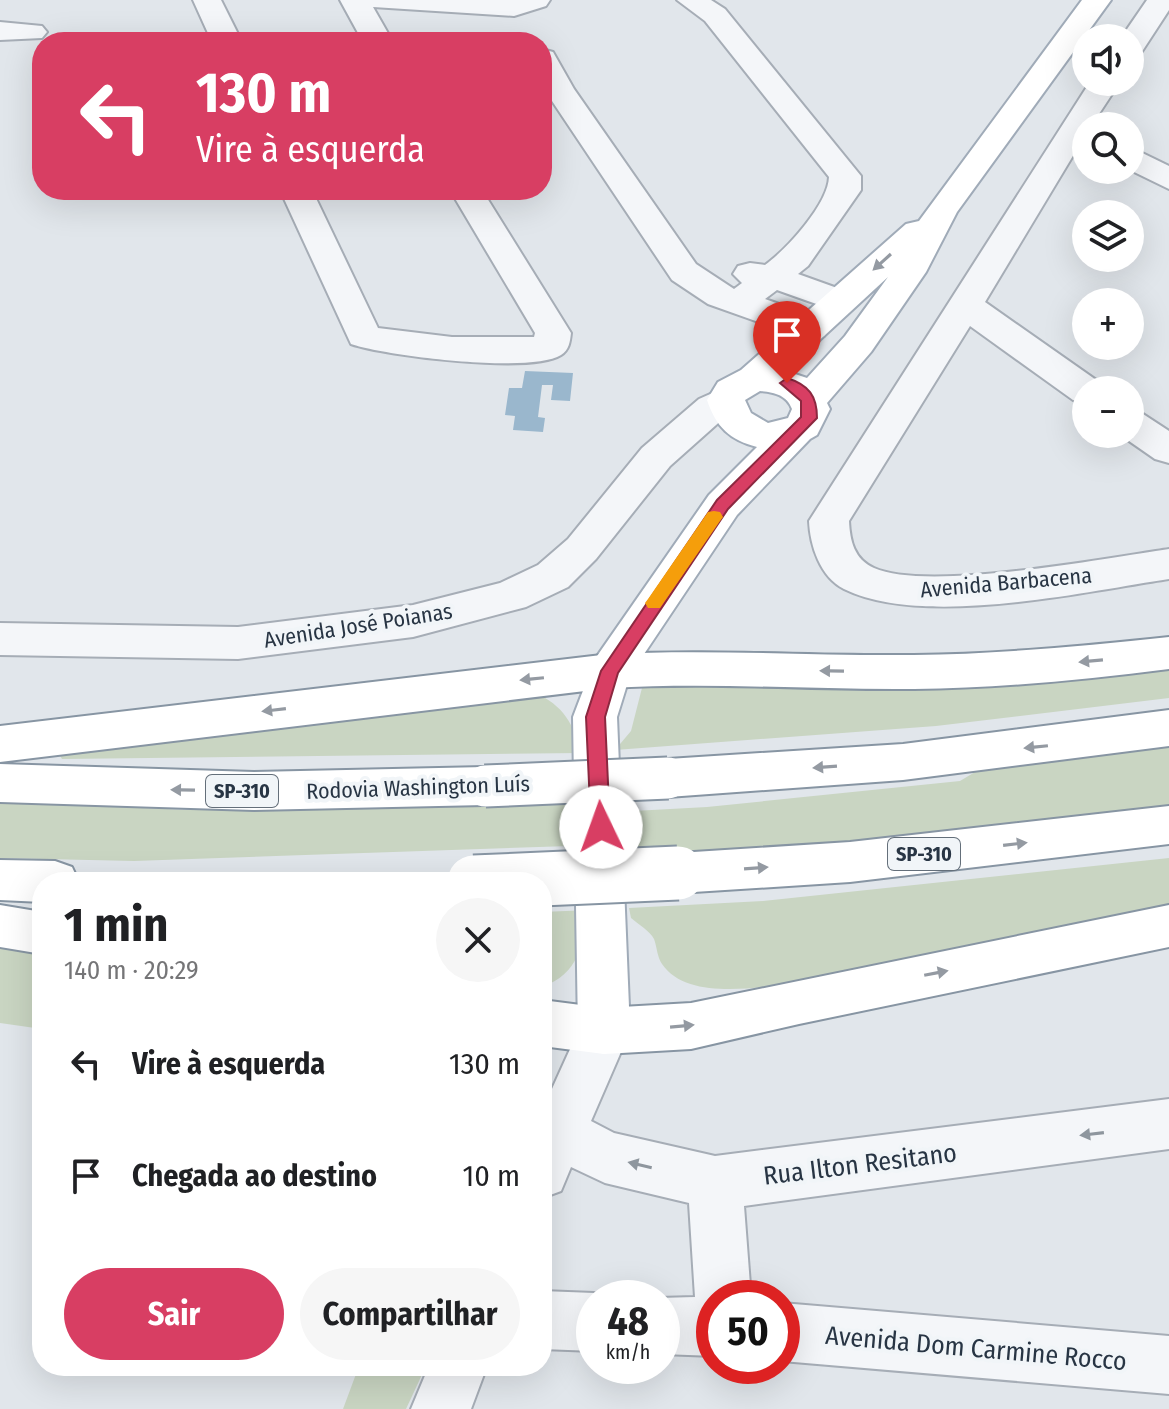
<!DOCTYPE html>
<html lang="pt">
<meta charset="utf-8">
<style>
:root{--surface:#fff;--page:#f6f6f6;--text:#202124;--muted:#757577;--accent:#d83e63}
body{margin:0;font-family:"Fira Sans Condensed",sans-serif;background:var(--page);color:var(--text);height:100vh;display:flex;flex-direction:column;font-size:30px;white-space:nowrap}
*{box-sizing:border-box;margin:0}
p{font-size:26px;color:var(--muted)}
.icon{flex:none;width:44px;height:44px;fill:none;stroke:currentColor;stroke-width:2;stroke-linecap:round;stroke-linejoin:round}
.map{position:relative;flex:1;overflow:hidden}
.details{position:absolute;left:32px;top:872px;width:520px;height:504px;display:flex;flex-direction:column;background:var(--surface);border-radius:32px;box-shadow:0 8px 32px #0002}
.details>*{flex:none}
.banner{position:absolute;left:32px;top:32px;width:520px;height:168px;border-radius:32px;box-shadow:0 8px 32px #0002;background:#d83e63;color:#fff;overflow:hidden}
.controls{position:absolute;left:1072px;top:24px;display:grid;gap:16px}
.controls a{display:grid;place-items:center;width:72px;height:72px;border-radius:50%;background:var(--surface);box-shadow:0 8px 32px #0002;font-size:40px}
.speed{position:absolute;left:576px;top:1280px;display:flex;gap:16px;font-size:40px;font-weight:700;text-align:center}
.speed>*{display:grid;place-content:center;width:104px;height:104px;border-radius:50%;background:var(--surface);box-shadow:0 8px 32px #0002;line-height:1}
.speed small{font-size:20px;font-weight:400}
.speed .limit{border:12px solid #d22;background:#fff;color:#111}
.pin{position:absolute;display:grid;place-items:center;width:68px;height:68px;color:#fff;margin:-82px -34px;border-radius:50% 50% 50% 0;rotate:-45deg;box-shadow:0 0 8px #0007}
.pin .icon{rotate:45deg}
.me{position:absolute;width:88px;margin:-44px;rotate:357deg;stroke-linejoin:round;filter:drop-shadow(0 0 6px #0008)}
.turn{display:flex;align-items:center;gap:28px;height:168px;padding:0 32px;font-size:36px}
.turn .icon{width:104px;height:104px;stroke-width:2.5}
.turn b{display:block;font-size:56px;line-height:68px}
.round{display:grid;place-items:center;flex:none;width:84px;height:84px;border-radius:42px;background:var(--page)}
.headline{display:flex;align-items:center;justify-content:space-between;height:136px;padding:0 32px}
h1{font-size:48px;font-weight:700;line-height:60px}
.action{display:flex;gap:16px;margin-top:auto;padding:16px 32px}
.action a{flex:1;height:92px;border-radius:48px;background:var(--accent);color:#fff;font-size:32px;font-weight:700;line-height:92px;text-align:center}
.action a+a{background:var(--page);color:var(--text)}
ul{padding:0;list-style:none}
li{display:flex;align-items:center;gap:24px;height:112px;padding:0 32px}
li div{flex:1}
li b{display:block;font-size:30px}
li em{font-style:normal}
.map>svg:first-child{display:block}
</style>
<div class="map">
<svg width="1169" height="1409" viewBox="0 0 1169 1409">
<rect width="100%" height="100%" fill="#e1e6eb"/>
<path fill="#c9d5c2" d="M1169,664v34l-233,28 -321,24 16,-19 12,-47z
M535,693c28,12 39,31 46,60l-519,6 -5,-8z
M1169,746v62l-351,37 -156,12 -45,-12 -2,-33 92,-5 253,-26 15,-9z
M0,802l190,8 376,-7 3,43 -435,15 -134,-3z
M1169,858v48l-375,78c-37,3 -107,17 -132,-20 -5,-7 -5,-17 -8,-25 -4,-8 -16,-15 -23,-21l-2,-10 134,-7z
M589,910c-6,34 -10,64 -47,77v-75z
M0,945l42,8v76l-42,-6z
M359,1366h67l-20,43h-63z"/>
<path fill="#9ab7cd" d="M525,371l48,2 -3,28 -19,-1 2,-15h-11l-4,32 7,1 -2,14 -30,-2 2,-14 -10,-1 4,-27h13z"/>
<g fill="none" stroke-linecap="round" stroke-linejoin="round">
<g stroke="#a6adb6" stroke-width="4">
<path id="minor" d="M193,0h28l21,42h-30z
M340,0h210l-4,6 -32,10 -141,-9 20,35h-30z
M677,0h34l14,9 136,167v14l-53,76 -10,8 53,19 6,8 -6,8 -12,3 -62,-22 -12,9 59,21 5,8 -5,8 -13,3 -13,-3 -90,-32 -36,-24 -130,-194v-37l11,3 21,37 122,175 38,25 8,-6 -9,-9 5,-8 12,-3 15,2c22,-16 63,-61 64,-88l-124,-156z
M1147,0h22v10l-28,43 -11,3v-18h-9z
M0,22l42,4 5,6 -5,6 -42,2z
M1090,82h30l-29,44h-5v8l-101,168 114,80 5,8h-18v13l-13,-3 -103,-74 -121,195c1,20 5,38 25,47 53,24 232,-10 295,-19v30c-86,13 -246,49 -325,10 -24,-12 -34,-44 -35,-68z
M1130,147l39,19v23l-39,-19z
M280,190h32l66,138 74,9h82l1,-4 -85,-143h32l89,143c-1,9 -2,17 -10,22 -30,19 -175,1 -210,-11z
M726,387l13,4 6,9 -6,9 -14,8 -55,49 -74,93 -28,28 -42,20 -113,30 -175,22 -238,-4v-32l238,4 175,-22 87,-22 38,-18 30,-26 74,-91 57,-49z
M1130,410l13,4 26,17v32l-14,-4 -36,-25h11z
M604,1008l18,6 8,17 -39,90 23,12 101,23 454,-57v50l-425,57 7,92h-37v58l-52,-2v-56h-4l37,-1 -6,-94 -84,-20 -34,-16 -10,24 -19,7v-87l44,-97z
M542,1291l52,2 11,5h-11v53l-52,-2z
M782,1303l387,33v58l-387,-33z
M429,1366h58l-16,43h-60z"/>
</g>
<g stroke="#a0abb8" stroke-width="4">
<path id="major" d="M1082,0h29l-154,212 -31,60 -55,80 -44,51 3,6 -13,26 -7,4 -73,76 -107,160 -13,42 13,314 -8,17 -18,6 -18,-6 -8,-17 -5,-314 22,-58 114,-164 48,-48c-27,-7 -41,-20 -50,-47l11,-18 23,-12 165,-146 13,-3zM888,277l-43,59 -38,42 -21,-7zM760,391c14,1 27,4 32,18l-4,9 -20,5 -17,-10 -6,-13z"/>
</g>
<g stroke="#8795a3" stroke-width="4">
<path id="highway" d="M1169,637v32c-85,11 -169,19 -255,20 -101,1 -202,-7 -304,-1l-610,74v-36l610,-72c102,-5 203,2 304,1 85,-1 170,-9 255,-18z
M1169,710v36l-266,34 -235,17 -16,-6 -7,-13 7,-13 16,-6 235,-15z
M0,764l254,8 231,-5 16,6 7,13 -7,13 -16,6 -231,5 -254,-8z
M1169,806v38l-319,38 -172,11 -17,-6 -7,-14 7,-14 17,-6 172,-11z
M0,860l55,1 17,6 7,15h-37v20l-42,-2z
M0,905l42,7v42l-42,-7z
M1169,905v42l-370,77 -108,25 -87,5 -62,-8v-46l62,8 87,-5z"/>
</g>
<use href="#minor" fill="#f4f6f9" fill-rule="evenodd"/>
<use href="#major" fill="#fff" fill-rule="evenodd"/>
<use href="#highway" fill="#fff" fill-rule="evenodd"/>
<g stroke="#8795a3" stroke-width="45" stroke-linecap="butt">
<path id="highway-bridge-far1" d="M485,786l183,-8"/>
</g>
<g stroke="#8795a3" stroke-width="57" stroke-linecap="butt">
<path id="highway-bridge" d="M474,882l204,-9"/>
</g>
<use href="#highway-bridge-far1" stroke="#fff" stroke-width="41"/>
<use href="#highway-bridge" stroke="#fff" stroke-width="53"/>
</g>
<defs><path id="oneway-solid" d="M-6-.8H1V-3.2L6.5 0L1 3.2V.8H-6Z" transform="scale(2)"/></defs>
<g fill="#949aa2">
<use href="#oneway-solid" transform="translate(882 262) rotate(138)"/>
<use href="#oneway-solid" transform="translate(1091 661) rotate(175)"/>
<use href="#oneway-solid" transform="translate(832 671) rotate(-179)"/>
<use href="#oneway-solid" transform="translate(532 679) rotate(174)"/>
<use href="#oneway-solid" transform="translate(274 710) rotate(173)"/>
<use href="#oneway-solid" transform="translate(1036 747) rotate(174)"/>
<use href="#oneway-solid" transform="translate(825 767) rotate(176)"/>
<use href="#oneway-solid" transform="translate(183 790) rotate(-179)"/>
<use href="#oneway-solid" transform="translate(1015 844) rotate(-7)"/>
<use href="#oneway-solid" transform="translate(756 868) rotate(-4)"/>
<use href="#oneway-solid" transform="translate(936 973) rotate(-11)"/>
<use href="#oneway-solid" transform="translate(682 1026) rotate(-5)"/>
</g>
<g fill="#8e969e">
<use href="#oneway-solid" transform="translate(1092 1134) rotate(173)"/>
<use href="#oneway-solid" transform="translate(640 1165) rotate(-167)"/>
</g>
<path fill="#d83e63" stroke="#8c2840" stroke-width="2" d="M787,378c22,7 30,18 30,40l-89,91 -110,164 -13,44 5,110 -2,6h-14l-3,-6 -5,-110 15,-46 116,-171 84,-83v-16l-21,-18z"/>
<path fill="#f59e0b" d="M714,511l6,1 3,5 -3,4 -60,87h-12l-3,-5 3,-4 60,-87z"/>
<g text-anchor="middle" stroke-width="8" stroke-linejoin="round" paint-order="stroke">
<g fill="#f1f5f8" stroke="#646f7a" stroke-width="2">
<rect x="206" y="775" width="72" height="32" rx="6"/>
<rect x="888" y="838" width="72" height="32" rx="6"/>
</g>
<g font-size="20" font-weight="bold" fill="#283544">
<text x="242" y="798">SP-310</text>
<text x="924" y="861">SP-310</text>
</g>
<g font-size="22" fill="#283544" stroke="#f1f5f8">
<text transform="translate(1006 582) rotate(-5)" y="8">Avenida Barbacena</text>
<text transform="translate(358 625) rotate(-9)" y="8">Avenida José Poianas</text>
<text transform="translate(418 787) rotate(-2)" y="8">Rodovia Washington Luís</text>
</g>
<g font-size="26" fill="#283544" stroke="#f1f5f8">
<text transform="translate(860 1164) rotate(-7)" y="9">Rua Ilton Resitano</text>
<text transform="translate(976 1348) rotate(5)" y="9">Avenida Dom Carmine Rocco</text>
</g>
</g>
</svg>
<div class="controls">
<a><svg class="icon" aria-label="sound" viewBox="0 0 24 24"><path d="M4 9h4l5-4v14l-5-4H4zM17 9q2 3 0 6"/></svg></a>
<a><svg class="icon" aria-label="search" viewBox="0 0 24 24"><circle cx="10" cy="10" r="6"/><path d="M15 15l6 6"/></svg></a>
<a><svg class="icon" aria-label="layers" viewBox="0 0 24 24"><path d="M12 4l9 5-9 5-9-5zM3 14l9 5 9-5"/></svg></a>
<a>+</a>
<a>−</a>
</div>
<div class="speed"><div>48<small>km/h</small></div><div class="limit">50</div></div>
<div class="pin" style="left:787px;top:383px;background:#d93025"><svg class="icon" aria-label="arrive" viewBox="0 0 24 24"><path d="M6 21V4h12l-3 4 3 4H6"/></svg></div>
<svg class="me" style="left:601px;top:827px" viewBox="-20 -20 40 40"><circle r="19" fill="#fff"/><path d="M0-13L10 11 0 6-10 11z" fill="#d83e63"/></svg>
<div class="banner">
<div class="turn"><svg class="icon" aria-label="left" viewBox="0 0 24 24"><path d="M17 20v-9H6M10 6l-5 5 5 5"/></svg><div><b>130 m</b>Vire à esquerda</div></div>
</div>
<section class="details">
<div class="headline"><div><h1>1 min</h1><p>140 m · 20:29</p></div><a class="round"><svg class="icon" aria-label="close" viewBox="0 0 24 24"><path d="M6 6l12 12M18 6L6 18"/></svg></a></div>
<ul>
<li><svg class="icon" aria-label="left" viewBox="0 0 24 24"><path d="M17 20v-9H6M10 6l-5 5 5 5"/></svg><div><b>Vire à esquerda</b></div><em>130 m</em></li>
<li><svg class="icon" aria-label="arrive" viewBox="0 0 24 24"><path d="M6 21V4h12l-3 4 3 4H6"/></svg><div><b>Chegada ao destino</b></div><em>10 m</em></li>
</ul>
<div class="action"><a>Sair</a><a>Compartilhar</a></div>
</section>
</div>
